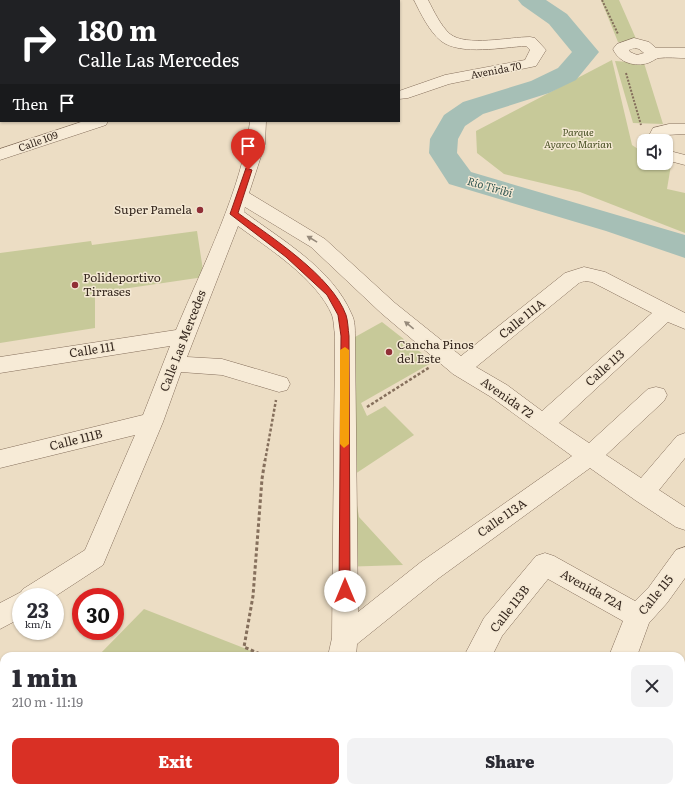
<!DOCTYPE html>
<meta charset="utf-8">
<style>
:root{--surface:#fff;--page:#f2f2f3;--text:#2b2b33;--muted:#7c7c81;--accent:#d93025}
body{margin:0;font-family:Literata,serif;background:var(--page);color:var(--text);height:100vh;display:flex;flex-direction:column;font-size:15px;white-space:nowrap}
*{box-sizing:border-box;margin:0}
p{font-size:13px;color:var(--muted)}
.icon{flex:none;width:22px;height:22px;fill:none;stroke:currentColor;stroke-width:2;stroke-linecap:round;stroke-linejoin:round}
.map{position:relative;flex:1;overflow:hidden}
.details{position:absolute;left:0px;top:652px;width:685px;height:140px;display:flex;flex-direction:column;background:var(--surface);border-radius:12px 12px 0 0;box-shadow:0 1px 3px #0004}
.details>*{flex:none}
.top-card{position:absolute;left:0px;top:0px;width:400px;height:122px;box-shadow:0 1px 3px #0004;background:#202124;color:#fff;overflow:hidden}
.tools{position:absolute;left:637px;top:134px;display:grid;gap:8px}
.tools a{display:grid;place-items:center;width:36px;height:36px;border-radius:8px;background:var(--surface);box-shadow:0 1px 3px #0004;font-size:20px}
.speed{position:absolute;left:12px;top:588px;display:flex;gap:8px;font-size:20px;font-weight:700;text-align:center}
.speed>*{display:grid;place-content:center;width:52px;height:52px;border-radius:50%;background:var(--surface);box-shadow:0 1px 3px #0004;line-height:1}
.speed small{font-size:10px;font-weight:400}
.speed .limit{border:6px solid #d22;background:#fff;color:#111}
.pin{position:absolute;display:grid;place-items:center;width:34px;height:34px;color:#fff;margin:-41px -17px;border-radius:50% 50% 50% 0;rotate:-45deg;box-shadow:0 0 4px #0007}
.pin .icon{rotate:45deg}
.me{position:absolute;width:44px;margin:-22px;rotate:0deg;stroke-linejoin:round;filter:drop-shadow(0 0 3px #0008)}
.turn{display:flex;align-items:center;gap:14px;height:84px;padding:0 12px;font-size:18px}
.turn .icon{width:52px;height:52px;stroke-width:2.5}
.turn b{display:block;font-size:28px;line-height:34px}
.then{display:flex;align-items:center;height:38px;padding:0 12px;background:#0003;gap:8px;font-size:15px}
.round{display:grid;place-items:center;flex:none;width:42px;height:42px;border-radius:8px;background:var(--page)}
.head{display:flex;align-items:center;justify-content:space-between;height:68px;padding:0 12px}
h1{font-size:24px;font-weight:800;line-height:30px}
.action{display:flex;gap:8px;margin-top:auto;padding:8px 12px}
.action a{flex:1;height:46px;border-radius:8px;background:var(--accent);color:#fff;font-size:16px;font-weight:800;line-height:46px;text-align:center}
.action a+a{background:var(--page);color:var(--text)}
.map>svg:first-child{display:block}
</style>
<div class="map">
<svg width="685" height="792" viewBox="0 0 685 792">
<rect width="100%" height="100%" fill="#ecddc4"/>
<path fill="#c7c999" d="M601,0h18l18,41 -19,1z
M612,60l20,85 12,8v10h22l5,2 -4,24 18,4v40l-105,-41 -76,-18 -27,-21 -1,-22z
M615,61l29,2 19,61 -30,-1z
M197,231l7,46 -109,16v35l-95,15v-90l91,-12 1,4z
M382,322l51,40 -72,41 6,13 18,-10 29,29 -62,41 7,41 44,48 -64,2 7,-225z
M144,609l120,47h-166z
M4,751v37h190l-4,4h-190v-37z"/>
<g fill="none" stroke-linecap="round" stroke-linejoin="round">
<path fill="#a6bfb6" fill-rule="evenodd" d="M518,0h28l21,14 32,38 -23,28 -27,13 -66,21 -18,12 -7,13 -1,14 14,19 214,63v23l-79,-27 -157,-47 -20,-31 1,-14 14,-24 19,-13 68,-21 27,-13 14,-16 -23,-28 -27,-19z"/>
<g stroke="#856f5c" stroke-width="1">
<path id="minor" d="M96,0h14v1h-14z
M272,0h14v1h-14z
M414,0h14c6,11 12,25 22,34 16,13 60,3 80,3l5,1 11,12 -10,16 -87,18 -41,14 -9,1v-8l46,-16 80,-15 5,-10 -4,-4c-23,1 -65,10 -85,-5 -12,-10 -20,-27 -27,-41z
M634,38l15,4 7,6h29v10c-8,0 -17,-1 -26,0 -3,0 -7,4 -11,5 -13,4 -29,0 -35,-14l4,-5zM635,48l4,1 5,4 -7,2 -7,-3 -1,-2z
M84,121h24l-2,4 -106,35v-11z
M250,121h16l-1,23 -16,49 76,46 70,64 66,53 104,-83 19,-6 21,5 80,41v16l-17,-7 -109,101 30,20 59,-54 8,-2 8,2 3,6 -3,6 -58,54 35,23 36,-42 8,-3v25l-26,32 26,17v23l-9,-3 -41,-27 -45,-32 -151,110 -82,66 -1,12h-28l4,-18 3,-302c-1,-7 -1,-15 -3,-21 -15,-36 -64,-67 -94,-89l-51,131 35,2 65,19 3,6 -3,6 -8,2 -57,-17 -41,-3 -18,50 -60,143 -49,32h-33v21l-21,11v-26l21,-11 2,-3 62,-39 50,-115 -135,33v-18l143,-35 27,-69 -170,27v-16l176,-27c26,-63 67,-142 74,-209zM245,207l66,40 70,66 72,61 38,23 81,59 -151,106 -63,50 -3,-276c0,-7 0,-15 -3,-21 -19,-46 -70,-75 -108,-103zM585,281l7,1 60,31 -110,98 -35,-26 -31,-18 103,-84z
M669,124h16v10l-19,1 -4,6h-16l7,-13z
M666,150l19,5v10l-19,-5z
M685,547v31l-18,25 -18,20 -12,33h-28l14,-35 -75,-42 -46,57 -10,20h-28l20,-38 52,-62 9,-3 9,3 81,45 14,-14 27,-37z
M243,788h36l2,4h-36z
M401,788h30l-2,4h-30z
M549,788h30l-1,4h-30z"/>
</g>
<path stroke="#856f5c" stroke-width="2" stroke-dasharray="2 1.5" stroke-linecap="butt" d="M602,0l16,34
M626,73l15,52"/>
<path stroke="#856f5c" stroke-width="2.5" stroke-dasharray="3 2" stroke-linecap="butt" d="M367,407l63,-40
M265,461l11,-61"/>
<path stroke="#856f5c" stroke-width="3" stroke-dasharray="3.5 2.5" stroke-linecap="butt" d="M265,656l-21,-9 9,-51 9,-117 3,-19"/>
<use href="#minor" fill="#f7ebd7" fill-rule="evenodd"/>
</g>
<defs><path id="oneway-solid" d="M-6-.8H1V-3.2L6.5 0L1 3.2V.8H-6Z"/></defs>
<g fill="#968a7b">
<use href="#oneway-solid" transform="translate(312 239) rotate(-149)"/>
<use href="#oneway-solid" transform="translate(409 325) rotate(-141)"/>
</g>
<path fill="#d93025" stroke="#8d1f18" d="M246,168l6,2 -14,43c33,24 94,63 108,102 2,6 2,14 3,21l1,255 -2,3 -3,1 -4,-1 -2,-3 2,-255 -3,-21 -11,-20 -41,-38 -56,-43z"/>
<path fill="#f59e0b" d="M345,347l4,3v94l-5,4 -4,-4v-94z"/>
<g fill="#912f37" stroke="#f4e8d3" stroke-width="1.5">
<circle cx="200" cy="210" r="4"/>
<circle cx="75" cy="285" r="4"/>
<circle cx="389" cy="352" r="4"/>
</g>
<g text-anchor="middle" stroke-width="3" stroke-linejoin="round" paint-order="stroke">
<g font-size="10" fill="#36281f" stroke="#f4e8d3">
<text transform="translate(496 70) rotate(-11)" y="4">Avenida 70</text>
<text transform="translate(38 141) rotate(-20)" y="4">Calle 109</text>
</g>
<g font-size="10" font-style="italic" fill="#4a5226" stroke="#f4e8d3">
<text x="578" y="136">Parque<tspan x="578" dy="12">Ayarco Marian</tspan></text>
</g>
<g font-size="11" font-style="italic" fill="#2f5550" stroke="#f4e8d3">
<text transform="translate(490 187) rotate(16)" y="4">Río Tiribí</text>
</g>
<g font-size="12" fill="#36281f" stroke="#f4e8d3" text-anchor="start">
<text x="192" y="214" text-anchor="end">Super Pamela</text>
<text x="83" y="282">Polideportivo<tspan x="83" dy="14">Tirrases</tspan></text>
<text x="397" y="349">Cancha Pinos<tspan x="397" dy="14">del Este</tspan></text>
</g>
<g font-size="12" fill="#36281f" stroke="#f4e8d3">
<text transform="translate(522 319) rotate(-39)" y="4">Calle 111A</text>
<text transform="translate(183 341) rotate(-69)" y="4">Calle Las Mercedes</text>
<text transform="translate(92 350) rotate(-9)" y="4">Calle 111</text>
<text transform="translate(605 368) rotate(-42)" y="4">Calle 113</text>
<text transform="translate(507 398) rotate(35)" y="4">Avenida 72</text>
<text transform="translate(76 440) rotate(-14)" y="4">Calle 111B</text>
<text transform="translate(502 518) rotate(-35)" y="4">Calle 113A</text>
<text transform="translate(592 590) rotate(29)" y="4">Avenida 72A</text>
<text transform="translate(656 595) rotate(-51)" y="4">Calle 115</text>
<text transform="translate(510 609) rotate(-52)" y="4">Calle 113B</text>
</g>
</g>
</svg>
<div class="tools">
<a><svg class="icon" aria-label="sound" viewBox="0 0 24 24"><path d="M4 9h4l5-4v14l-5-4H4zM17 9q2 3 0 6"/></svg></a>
</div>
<div class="speed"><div>23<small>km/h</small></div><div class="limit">30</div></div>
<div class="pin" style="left:248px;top:170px;background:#d93025"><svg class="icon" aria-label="arrive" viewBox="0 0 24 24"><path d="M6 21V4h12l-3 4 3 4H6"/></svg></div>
<svg class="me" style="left:345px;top:591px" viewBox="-20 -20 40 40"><circle r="19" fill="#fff"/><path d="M0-13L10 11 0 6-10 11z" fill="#d93025"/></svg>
<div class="top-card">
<div class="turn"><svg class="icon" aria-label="right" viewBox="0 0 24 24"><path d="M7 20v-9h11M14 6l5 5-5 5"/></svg><div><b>180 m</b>Calle Las Mercedes</div></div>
<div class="then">Then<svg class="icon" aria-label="arrive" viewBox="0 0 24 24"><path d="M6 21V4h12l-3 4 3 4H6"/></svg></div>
</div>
<section class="details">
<div class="head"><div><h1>1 min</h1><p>210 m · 11:19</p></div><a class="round"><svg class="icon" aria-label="close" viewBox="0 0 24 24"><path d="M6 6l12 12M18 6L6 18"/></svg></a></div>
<div class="action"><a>Exit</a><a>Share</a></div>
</section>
</div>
